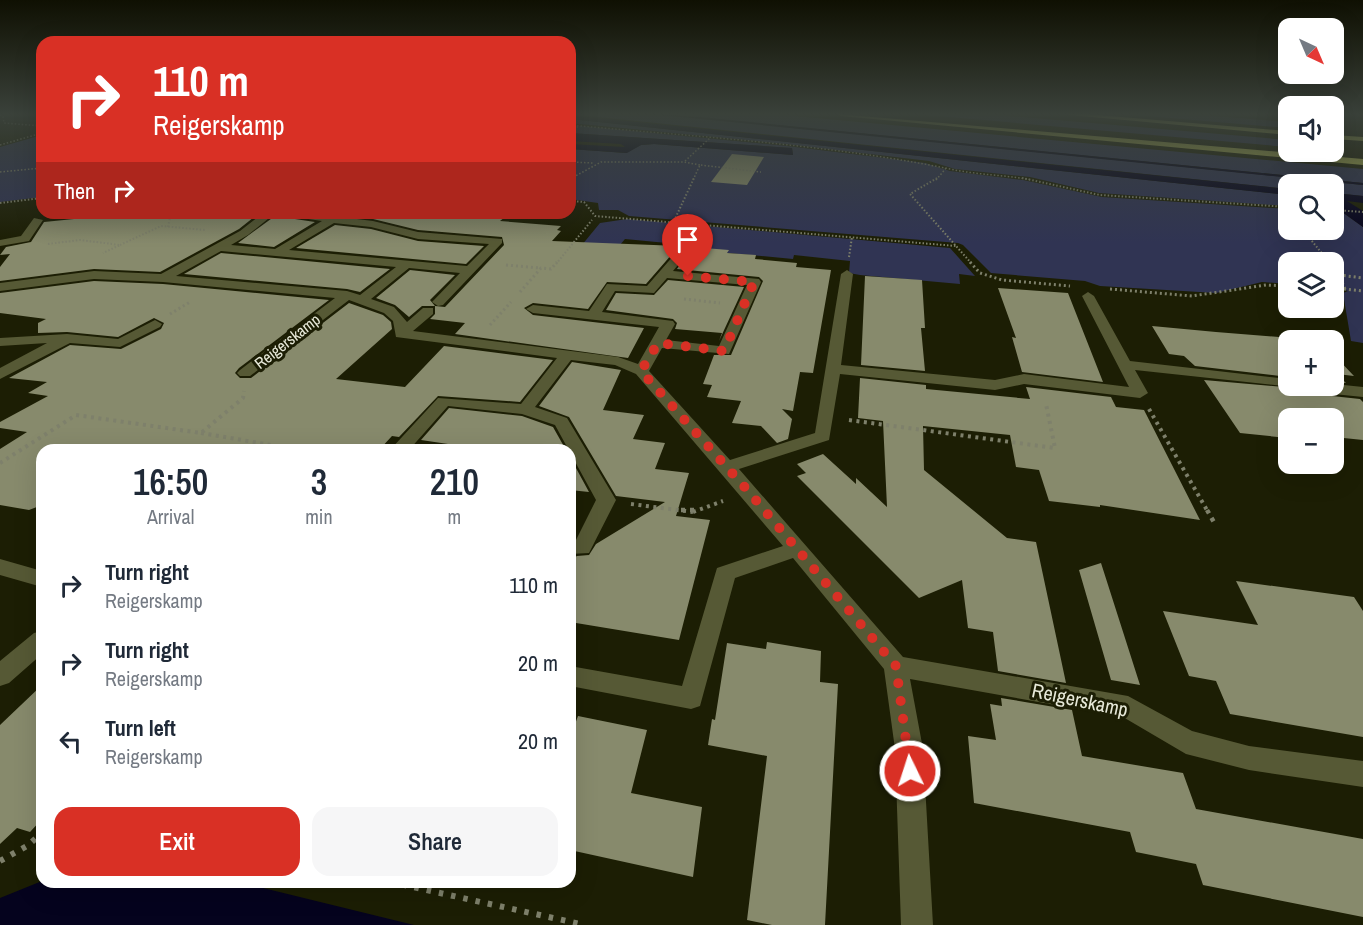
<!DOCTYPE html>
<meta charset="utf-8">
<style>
:root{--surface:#fff;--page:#f6f6f7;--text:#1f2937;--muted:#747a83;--accent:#d93025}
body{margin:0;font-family:"Archivo Narrow",sans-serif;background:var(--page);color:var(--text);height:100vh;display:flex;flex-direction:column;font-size:22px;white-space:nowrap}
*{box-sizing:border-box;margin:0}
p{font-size:20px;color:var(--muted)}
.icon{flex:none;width:33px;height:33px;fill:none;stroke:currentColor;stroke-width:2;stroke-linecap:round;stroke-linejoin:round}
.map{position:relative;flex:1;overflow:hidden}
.drawer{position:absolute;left:36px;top:444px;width:540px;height:444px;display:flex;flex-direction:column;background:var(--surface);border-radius:18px;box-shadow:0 6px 24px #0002}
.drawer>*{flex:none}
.banner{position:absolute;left:36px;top:36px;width:540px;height:183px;border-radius:18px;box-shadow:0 6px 24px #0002;background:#d93025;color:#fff;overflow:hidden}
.needle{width:39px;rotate:136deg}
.tools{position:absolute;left:1278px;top:18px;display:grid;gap:12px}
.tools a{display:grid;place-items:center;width:66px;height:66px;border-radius:12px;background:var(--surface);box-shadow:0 6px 24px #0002;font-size:30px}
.pin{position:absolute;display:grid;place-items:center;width:51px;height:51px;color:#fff;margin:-62px -26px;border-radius:50% 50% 50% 0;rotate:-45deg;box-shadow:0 0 6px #0007}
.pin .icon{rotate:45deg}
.me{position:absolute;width:66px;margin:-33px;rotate:356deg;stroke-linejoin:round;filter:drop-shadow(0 0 4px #0008)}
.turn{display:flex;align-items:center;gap:21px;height:126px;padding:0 18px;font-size:27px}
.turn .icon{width:78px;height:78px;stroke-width:2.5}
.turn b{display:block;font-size:42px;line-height:51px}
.then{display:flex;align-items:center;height:57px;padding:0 18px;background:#0003;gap:12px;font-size:22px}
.eta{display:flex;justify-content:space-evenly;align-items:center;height:102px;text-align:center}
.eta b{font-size:36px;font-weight:600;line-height:42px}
.cta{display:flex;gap:12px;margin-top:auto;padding:12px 18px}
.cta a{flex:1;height:69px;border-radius:18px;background:var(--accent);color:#fff;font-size:24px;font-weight:600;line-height:69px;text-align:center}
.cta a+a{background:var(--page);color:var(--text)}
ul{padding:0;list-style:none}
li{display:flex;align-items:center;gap:18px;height:78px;padding:0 18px}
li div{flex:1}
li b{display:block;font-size:22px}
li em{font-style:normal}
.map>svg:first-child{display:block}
</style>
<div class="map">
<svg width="1363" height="925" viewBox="0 0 1363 925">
<rect width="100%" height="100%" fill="#1c1e04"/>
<path fill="#303453" d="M570,114l109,2 684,69v11l-29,-3v-9h-46v5z
M666,114h107l590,55v14z
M915,114h71l302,26v7z
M1124,114h65l99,8v6z
M570,119l718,76v11l-189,-13 -69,-16 -75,-8 -26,-8 -143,-17 -216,-21z
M570,125l217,21 138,17 25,8 73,9 79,17 186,12v21h46v-19l8,1 21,15v116l-12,-2 -8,-48 5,-2 -14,-4v-25h-46v22l-26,-2 -46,11 -116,-7 -15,-5 -94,-8 -28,-28 -5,-2 -329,-27 -11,-6h-19l-1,-7 -28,-4v-50l56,4 15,-8 13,-1 139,11 -1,-7 -222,-15z
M42,135v62l-42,5v-55z
M627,219l323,29 25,28 -16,-2 1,10 -100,-9 -11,-2 1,-12 -56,-6 -1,4 -97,-9 2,-4 -73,-7 -31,37 -31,-8 37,-45z"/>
<path fill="#05031e" d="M650,114l50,3 663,66v2z
M570,115l718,74v6l-718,-76z
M570,133l222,15 1,7 -139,-11 -13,1 -14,8 -57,-4v-5l55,3 -4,-3 -51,-3z
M1334,193l29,3v7l-16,-2 16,10v16l-29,-21z
M42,881l197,1 175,43h-414v-27z"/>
<path fill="#878a6c" d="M732,154l32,3 -17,28 -36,-3z
M134,213l-1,2 126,-2 -20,16 -79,43 -66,-3 -94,12v-14l10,-13 -10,1 6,-8 25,-5 13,-20z
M316,213h194l-10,8 61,5 -4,4 4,1 -9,10 127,5 -33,38 -39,-2 -19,27 -55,-6 -9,5 9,7 111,13 -16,30 -173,-24 10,-11 -35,-4 5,-5v-8l10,1 59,-62 -2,-8 -84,-7 -45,-11z
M275,216l40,6 -41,25 -36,-4z
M335,225l36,4 47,12 66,5 -18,18 -170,-16z
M692,247l37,3 -2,3 29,2 -1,4 42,4 -1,4 35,3 -18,103 -13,-1 -7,39 -11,-2 10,10 -4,20 -11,4 -16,-17 -29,-3 9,-22 -34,-4 5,-12 -9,-1 11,-29h17l32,-74 -4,-4 -82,-8z
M221,253l169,16 -30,23 -13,-3 -163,-15z
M410,270l45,5 -25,25 5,6h-13l-13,11 -14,-12 -19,-7z
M865,276l57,4 3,48h-4l4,43 -64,-6z
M668,280l76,7 -25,54 3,-8 -47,-4 2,-6 -4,-4 -67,-9 10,-17 38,2z
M94,281l69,3 166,16 -90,68 -4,5 5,5h11l98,-75 34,12 8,7 1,7 -56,50 69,8 39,-41 109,14 -33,42 -82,-6 -39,41 -7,-1 -13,14h-337v55l-13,5 -29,-5v-56l27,-17 -27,-4v-6l48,-26 -20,-3 19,-11 -38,-4 61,-33 51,4 40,-20 3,-6 -10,-5 -36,19 -51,-5 -29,1v-10l8,-4 -46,-6v-20z
M998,288l70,5 35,89 -81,-10 -10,-35 4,1z
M1152,326l64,6 99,8h-27v37l-93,-11 -11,-10 -15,-2z
M1334,355l20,21 -17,-2 9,9 -12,-1z
M572,362l49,8 -18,40 41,5 -11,24 32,4 -10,26 34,4 -13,43 34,4 -31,120 -109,-18v-62l7,-4 12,-1 7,-11 69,-42 -49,-6 -47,-79 -30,-11z
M860,378l66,7v4l104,10 -4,-12 85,10 5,10 28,3 56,110 -100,-15v2l-51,-6 -10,-31 -23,-3 -6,-32 -87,-9 1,44 83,68 29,4 30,141 -68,-12 -5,-39 -25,-4 -6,-48 -43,18 -122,-122 9,-3 -9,-9 26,-10 33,30v-6l31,29 -4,-86 -25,-3z
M1204,380l91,8 9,5 56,6 3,3v38l-29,-3v-19h-46v20l-48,-5z
M449,408l73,8 31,11 13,23h-123l5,-6 -27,-4z
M570,457l19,35 -19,-2z
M1101,563l39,122 -29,-5 -32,-110z
M1236,581l118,16 9,14v126l-133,-23 -14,-33 -27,-5 -26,-65 95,14z
M767,642l54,9 -1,31 18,2 -13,241h-53l-25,-5 20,-164 -59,-11 4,-26 3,1 12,-77 39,6z
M42,685v134l-12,13 -13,-4 -17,16v-119z
M1001,698l71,12 10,46 101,17 13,36 167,30v78l-160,-32 -7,-21 -60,-12 -6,-20 -156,-29 -6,-67 28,4 -6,-36 12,2z
M578,716l69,14 -16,63 71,14 -9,70 -123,-27v-112z"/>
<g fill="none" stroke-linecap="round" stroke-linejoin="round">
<path stroke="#7e806b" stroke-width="1.5" stroke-dasharray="1.5 2" stroke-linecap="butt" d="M0,115l3,1 1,7 38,3
M570,125c128,12 259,19 385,45 25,5 51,5 77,10
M570,129l8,-2
M0,145l42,-12
M685,161l25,-23
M570,162l23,1
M0,172l42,-4
M570,179l31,-17h83l16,3
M693,180l7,-15 61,7
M936,180l11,-13"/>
<path stroke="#7e806b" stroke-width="2" stroke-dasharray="1.5 2" stroke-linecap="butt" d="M937,178l-27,16 62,70
M1022,178l78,17 188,12
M570,201l14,1 11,14 361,30
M0,203l42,-5
M1334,210l29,2
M56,218l44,-5
M674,221l20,-43
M168,227l3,-14
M1303,230l26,32
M48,244l32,-4 40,5 -17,8
M120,245l41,-19 44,4
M849,257l3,-20
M556,264l36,-44"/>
<path stroke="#7e806b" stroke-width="3" stroke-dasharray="2 3" stroke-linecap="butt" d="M970,262l10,11 22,7 68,6
M506,265l34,3
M1334,268l5,7
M1334,288l29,3
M1110,289l82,7 74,-11 22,1
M1345,289l-6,-14 24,3
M520,292l21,-24 10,1 6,-7
M684,299l36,4
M170,314l20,-12
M490,325l21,-23"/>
<path stroke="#7e806b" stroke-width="4" stroke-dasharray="3 4.5" stroke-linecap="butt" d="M1149,409l59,103
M849,420l206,28 -9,-44
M201,433l70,12 -6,5
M0,463l76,-48 125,18 42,-35 1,-7
M631,504l62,8
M693,512l30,-11"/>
<path stroke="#7e806b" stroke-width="4.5" stroke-dasharray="4 5" stroke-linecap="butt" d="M681,510h16
M1207,510l8,14"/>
<path stroke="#7e806b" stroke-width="6" stroke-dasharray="4.5 8" stroke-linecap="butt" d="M0,861l27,-15 15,-13
M390,882l195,43"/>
<path fill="#565935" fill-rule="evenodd" d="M263,213l70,3 40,5 45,11 84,7v4l-59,62 -5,1 -6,-4 28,-29 -51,-5 -38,31 23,8 13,15 16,-14h10v6l-20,17 205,26 20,7 21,-37 -126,-14 -7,-4 7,-4 56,6 18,-27 40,2 34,-39 4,-1 6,3 -18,22 86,8 2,3 -32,72 -67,-6 -13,23 81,89 85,-27 26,-159 6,-4 6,4 -12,91 154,15 29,-6 105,13 -47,-91 6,-4 6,4 36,65 158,18v7h7l-2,1 -158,-17 13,23 -8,5 -116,-14 -29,6 -155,-16 -11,66 -90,29 164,188 225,39 64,35 57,15 114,15v26l-114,-17 -63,-16 -63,-37 -213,-38 13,70 10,176h-32l-6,-176 -11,-80 -91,-111 -58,20 -35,128 -9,3 -121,-23v-20l112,20 35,-118 66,-22 -147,-172 -21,-9 -44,-5 -36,47 32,11 49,82 -27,53 -19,1v-14h6l20,-40 -41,-75 -33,-11 -74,-8 -39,44h-19l48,-52 83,6 36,-46 -161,-21 -3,-16 -9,-8 -35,-13 -99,76h-10l-3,-3 3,-3 95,-72 -172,-16 -69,-3 -94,12v-8l94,-12 67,3 79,-43zM274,214l48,7 -47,28 -44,-4 17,-10zM334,223l37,4 47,12 71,5 -22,22 -178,-16zM221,251l175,16 -36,28 -13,-4 -171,-15zM667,278l80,7 -28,61 -53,-6 9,-16 -2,-3 -71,-9 13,-21 39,2z
M34,218l9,2 -14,21 -29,5v-6l21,-4z
M155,320l7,4 -2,3 -40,20 -50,-4 -70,36v-11l47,-25 -47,3v-8l67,-4 51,5z
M1334,384l29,3v10l-59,-6 -8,-5z
M0,559l42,12v16l-42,-12z
M42,631v23l-33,29 -9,3v-25l34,-28z"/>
<path fill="#a8ae4f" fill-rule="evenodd" d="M838,114l525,45v6l-522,-49z
M1059,114h27l202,17v4z
M1334,135l29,2v4l-29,-2z"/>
</g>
<linearGradient id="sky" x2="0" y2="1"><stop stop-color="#0f1002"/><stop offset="0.47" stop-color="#3a413a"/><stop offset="1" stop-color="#3a413a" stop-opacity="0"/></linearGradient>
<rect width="1363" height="243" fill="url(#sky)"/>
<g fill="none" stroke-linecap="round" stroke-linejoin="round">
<path stroke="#d93025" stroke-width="10" stroke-dasharray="0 18" d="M688,276l66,6 -30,69 -66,-8 -17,28 108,121 147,174 14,105"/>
</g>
<g text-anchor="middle" stroke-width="6" stroke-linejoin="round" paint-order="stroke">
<g font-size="16" fill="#e7e9d9" stroke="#1c1e04">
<text transform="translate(287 341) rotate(-38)" y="6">Reigerskamp</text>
</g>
<g font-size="20" fill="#e7e9d9" stroke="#1c1e04">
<text transform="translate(1080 700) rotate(12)" y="7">Reigerskamp</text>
</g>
</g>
</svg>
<div class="tools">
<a><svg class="needle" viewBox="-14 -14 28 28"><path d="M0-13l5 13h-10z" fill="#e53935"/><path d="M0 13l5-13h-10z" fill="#747a83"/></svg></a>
<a><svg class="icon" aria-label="sound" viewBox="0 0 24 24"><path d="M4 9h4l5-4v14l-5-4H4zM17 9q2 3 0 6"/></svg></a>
<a><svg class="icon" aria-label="search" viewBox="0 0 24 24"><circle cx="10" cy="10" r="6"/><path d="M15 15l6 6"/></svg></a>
<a><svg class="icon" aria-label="layers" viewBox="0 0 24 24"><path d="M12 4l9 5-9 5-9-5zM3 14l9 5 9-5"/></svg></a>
<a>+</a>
<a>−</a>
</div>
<div class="pin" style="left:688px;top:276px;background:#d93025"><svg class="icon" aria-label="arrive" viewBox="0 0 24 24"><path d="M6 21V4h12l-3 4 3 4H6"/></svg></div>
<svg class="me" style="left:910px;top:771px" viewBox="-20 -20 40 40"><circle r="17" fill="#d93025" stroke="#fff" stroke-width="3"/><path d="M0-11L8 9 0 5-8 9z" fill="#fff"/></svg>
<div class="banner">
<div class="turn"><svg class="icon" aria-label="right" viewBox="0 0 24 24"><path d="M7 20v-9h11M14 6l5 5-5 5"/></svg><div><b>110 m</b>Reigerskamp</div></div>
<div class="then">Then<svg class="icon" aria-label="right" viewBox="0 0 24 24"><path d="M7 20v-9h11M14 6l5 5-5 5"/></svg></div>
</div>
<section class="drawer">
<div class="eta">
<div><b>16:50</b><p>Arrival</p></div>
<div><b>3</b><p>min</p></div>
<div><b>210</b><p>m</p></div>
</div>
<ul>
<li><svg class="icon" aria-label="right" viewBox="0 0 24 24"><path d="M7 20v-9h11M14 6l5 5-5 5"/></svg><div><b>Turn right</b><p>Reigerskamp</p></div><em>110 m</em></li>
<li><svg class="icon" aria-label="right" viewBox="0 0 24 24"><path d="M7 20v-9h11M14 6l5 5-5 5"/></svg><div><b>Turn right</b><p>Reigerskamp</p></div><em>20 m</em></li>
<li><svg class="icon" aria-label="left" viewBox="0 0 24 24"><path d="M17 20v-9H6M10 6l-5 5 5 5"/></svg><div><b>Turn left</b><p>Reigerskamp</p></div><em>20 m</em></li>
</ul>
<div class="cta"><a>Exit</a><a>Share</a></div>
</section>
</div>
